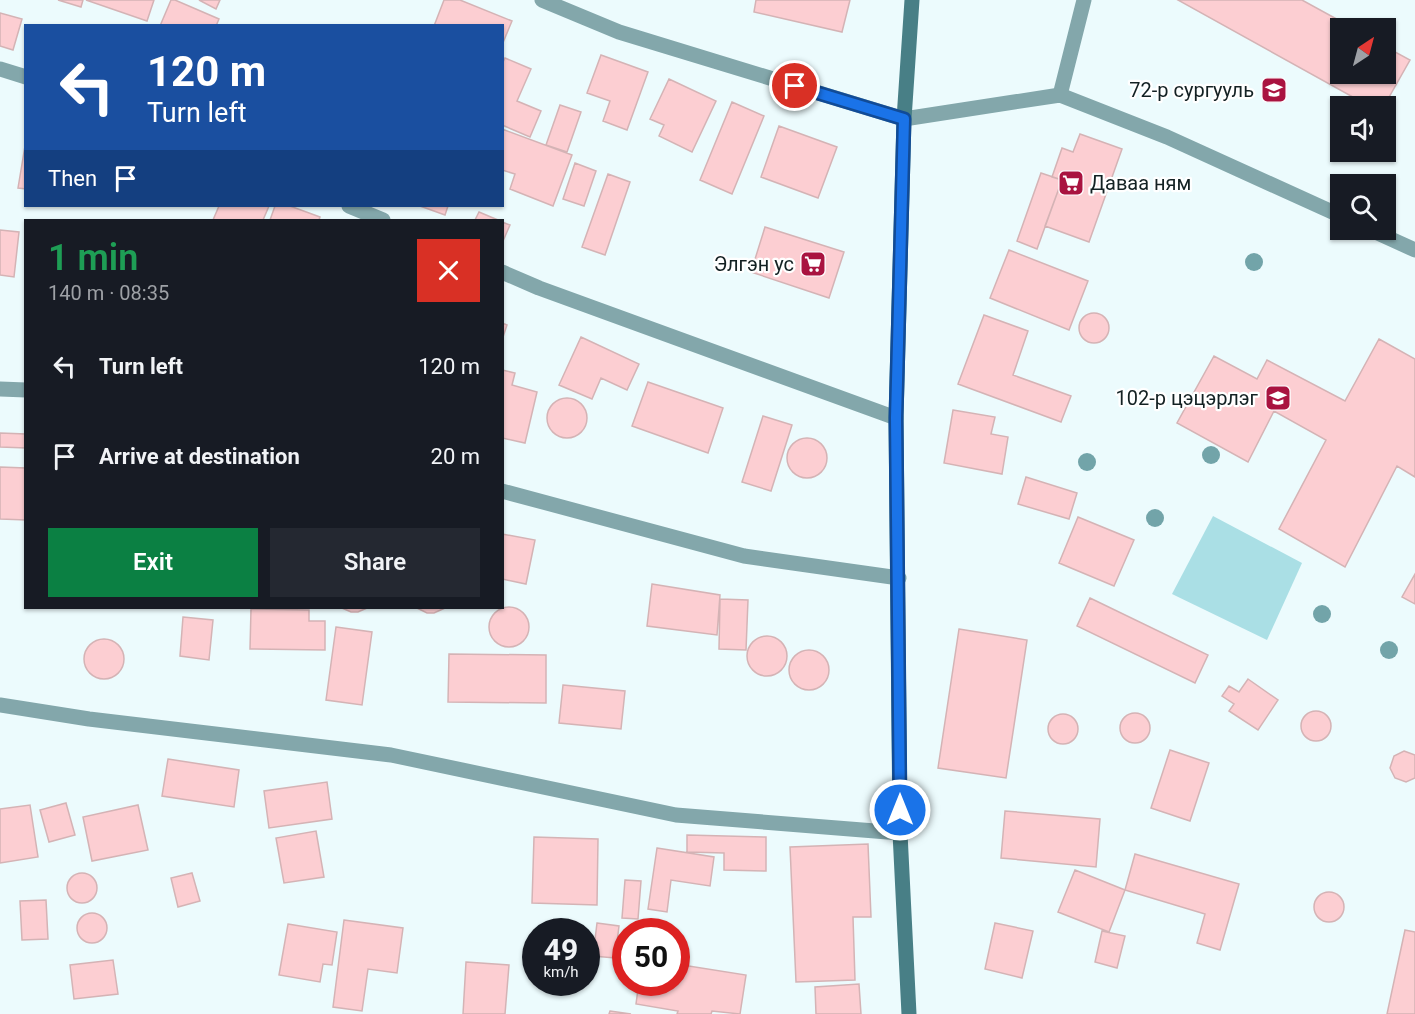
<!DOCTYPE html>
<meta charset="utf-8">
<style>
:root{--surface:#171b24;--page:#242831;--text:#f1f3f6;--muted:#9ea1a6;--accent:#0b8043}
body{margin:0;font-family:Roboto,sans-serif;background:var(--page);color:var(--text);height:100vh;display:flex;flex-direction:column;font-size:22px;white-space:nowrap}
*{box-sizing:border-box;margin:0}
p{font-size:20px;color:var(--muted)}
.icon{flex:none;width:33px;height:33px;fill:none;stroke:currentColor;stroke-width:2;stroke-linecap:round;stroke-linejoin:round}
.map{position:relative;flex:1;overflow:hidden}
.details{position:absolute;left:24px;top:219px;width:480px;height:390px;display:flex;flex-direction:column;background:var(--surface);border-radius:0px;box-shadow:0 2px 4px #0004}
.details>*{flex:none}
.banner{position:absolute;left:24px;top:24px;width:480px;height:183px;border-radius:0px;box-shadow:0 2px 4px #0004;background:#1a4fa0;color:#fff;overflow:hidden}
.needle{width:39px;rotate:36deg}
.controls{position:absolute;left:1330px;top:18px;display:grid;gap:12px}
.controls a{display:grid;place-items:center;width:66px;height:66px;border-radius:0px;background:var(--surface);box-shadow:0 2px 4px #0004;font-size:30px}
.speed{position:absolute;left:522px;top:918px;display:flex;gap:12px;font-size:30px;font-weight:700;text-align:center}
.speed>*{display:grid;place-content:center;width:78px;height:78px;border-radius:50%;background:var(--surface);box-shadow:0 2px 4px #0004;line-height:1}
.speed small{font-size:15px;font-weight:400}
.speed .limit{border:9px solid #d22;background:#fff;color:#111}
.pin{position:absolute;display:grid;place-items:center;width:51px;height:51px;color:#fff;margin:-26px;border:3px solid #fff;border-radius:50%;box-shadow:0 2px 6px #0007}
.me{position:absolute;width:66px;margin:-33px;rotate:0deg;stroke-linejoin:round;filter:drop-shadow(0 0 4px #0008)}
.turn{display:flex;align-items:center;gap:21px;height:126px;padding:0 24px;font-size:27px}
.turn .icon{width:78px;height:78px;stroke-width:2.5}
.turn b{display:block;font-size:42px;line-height:51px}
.then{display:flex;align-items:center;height:57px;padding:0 24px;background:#0003;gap:12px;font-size:22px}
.round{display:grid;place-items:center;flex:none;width:63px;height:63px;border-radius:0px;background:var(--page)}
.overview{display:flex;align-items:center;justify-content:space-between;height:102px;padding:0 24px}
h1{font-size:36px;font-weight:600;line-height:45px;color:#1e9e55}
.button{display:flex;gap:12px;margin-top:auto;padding:12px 24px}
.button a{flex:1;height:69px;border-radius:0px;background:var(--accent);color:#fff;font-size:24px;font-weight:600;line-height:69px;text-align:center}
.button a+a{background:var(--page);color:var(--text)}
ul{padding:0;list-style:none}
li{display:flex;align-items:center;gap:18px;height:90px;padding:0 24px}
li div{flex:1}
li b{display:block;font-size:22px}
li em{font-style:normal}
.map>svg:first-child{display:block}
</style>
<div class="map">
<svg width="1415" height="1014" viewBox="0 0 1415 1014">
<rect width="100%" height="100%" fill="#ecfbfd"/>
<path fill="#aadfe5" d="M1213,516l89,47 -35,77 -95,-46z"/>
<path fill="#fcced2" stroke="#d4b3b5" stroke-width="1.5" d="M58,0h25l-2,7z
M86,0h68l-7,21z
M171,0h4l44,19 -3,7h-56z
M199,0h21l-4,9z
M444,0h16l52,21 -10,24v-19h-68z
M756,0h94l-8,32 -88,-20z
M1178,0h124l51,28h-12v46h45v-27l24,13 -26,46h-15z
M0,13l22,6 -9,31 -13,-4z
M601,55l47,17 -21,58 -24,-9 7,-20 -23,-8z
M505,58l26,11 -14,32 24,10 -11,26 -28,-12v-61z
M669,79l47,22 -24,51 -33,-16 5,-11 -14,-6z
M732,102l32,14 -32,78 -32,-14z
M560,105l21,7 -14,40 -21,-7z
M779,126l58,21 -19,51 -57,-21z
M502,129l70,26 -19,51 -43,-17 5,-15 -13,-4z
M1080,134l42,15 -33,93 -44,-16 17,-46 -10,-3 10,-29 11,4z
M26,140v49l-8,-1z
M575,163l21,8 -12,35 -21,-7z
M1041,173l21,7 -25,69 -20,-8z
M608,174l22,8 -25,73 -23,-8z
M219,206h50l-6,14h-50z
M275,206h15l30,11 -1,3h-49z
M420,206h28l-3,9z
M479,212l19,8h-23z
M502,222l8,3 -7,16h-1z
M765,227l79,25 -15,46 -78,-26z
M0,230l19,2 -5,45 -14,-2z
M1009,250l79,31 -19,49 -79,-32z
M1079 328a15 15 0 1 1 30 0a15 15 0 1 1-30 0Z
M984,315l44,16 -15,44 58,21 -10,26 -103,-38z
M502,323l5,2 -5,15z
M581,337l58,27 -12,26 -26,-12 -9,21 -33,-14z
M1379,339l36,20v118l-18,-11 -52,101 -66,-38 47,-89 -52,-29 -26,51 -71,-39 37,-67 43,23 10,-19 78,41z
M502,370l13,3 -3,12 25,7 -12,51 -23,-5z
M648,382l75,26 -15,45 -76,-27z
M547 418a20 20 0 1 1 40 0a20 20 0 1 1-40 0Z
M953,410l42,7 -4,17 17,3 -6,37 -58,-11z
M763,416l29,9 -21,66 -29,-9z
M0,433l26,1v14l-26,-1z
M787 458a20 20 0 1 1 40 0a20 20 0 1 1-40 0Z
M0,467l26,1v52l-26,-1z
M1026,477l51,16 -8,26 -51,-15z
M1078,517l56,23 -20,46 -55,-23z
M502,534l33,6 -9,44 -24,-5z
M1415,574v30l-13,-7z
M652,584l68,11 -3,40 -70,-9z
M1090,598l118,57 -13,28 -118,-57z
M720,599l28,1 -2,50 -27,-1z
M489 627a20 20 0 1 1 40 0a20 20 0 1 1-40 0Z
M342,608h25l-9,4h-7z
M417,608h28l-11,5h-7z
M251,609l58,1v11h16v29l-75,-1z
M183,617l30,3 -4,40 -29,-4z
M336,627l36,5 -10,73 -36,-5z
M959,629l68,11 -21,138 -68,-10z
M747 656a20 20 0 1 1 40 0a20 20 0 1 1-40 0Z
M84 659a20 20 0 1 1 40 0a20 20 0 1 1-40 0Z
M789 670a20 20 0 1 1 40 0a20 20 0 1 1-40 0Z
M449,654l97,1v48l-98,-1z
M1248,679l30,21 -20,30 -29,-19 5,-7 -12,-8 7,-10 10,6z
M563,685l62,6 -4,38 -62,-6z
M1301 726a15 15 0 1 1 30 0a15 15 0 1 1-30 0Z
M1120 728a15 15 0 1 1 30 0a15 15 0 1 1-30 0Z
M1048 729a15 15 0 1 1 30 0a15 15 0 1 1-30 0Z
M1170,750l39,13 -19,58 -39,-13z
M1404,751l11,4v23l-9,4 -11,-4 -5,-10 4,-12z
M168,759l71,11 -5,37 -72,-11z
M327,782l5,37 -63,9 -5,-37z
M66,803l9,32 -26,7 -9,-32z
M30,805l8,52 -38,6v-54z
M138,805l10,45 -56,11 -9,-44z
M1005,811l95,8 -4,48 -95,-9z
M316,831l8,46 -40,6 -8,-45z
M687,835l79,2v34l-42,-1v-17l-37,-1z
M534,837l64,2 -1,66 -65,-2z
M868,844l3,73h-18l2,63 -59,2 -6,-135z
M657,848l57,9 -4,29 -39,-6 -4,32 -19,-3z
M1135,854l104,30 -19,66 -23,-7 8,-29 -80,-24z
M1075,870l50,20 -16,42 -51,-20z
M67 888a15 15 0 1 1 30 0a15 15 0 1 1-30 0Z
M192,873l8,28 -22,6 -7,-29z
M625,880l16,1 -3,38 -16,-1z
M1314 907a15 15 0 1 1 30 0a15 15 0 1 1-30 0Z
M46,900l2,39 -26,1 -2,-39z
M77 928a15 15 0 1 1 30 0a15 15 0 1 1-30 0Z
M344,920l59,8 -6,45 -29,-4 -6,42 -29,-4z
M597,923l22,3 -4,32 -22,-2z
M995,923l38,8 -11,47 -37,-9z
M288,924l49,8 -5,33 -9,-1 -3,18 -41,-7z
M1405,930l10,2v82h-28z
M1102,931l23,5 -8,32 -22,-6z
M113,960l5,34 -44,5 -4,-34z
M466,962l43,3 -4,49h-42z
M676,964l70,11 -6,39 -28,-3 -1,3h-34l1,-3 -42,-7 3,-22h37z
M859,984l2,30h-45l-1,-27z
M610,1011l21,3h-22z"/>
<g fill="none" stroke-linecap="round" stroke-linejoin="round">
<path stroke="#83a7ab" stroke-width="15" d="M1060,95l24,-95"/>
<path stroke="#83a7ab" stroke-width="15" d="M542,0l77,32 285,87 156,-24 107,42 174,79
M0,69l26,8
M349,206l34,14
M1371,230l44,20
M502,272l37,16 357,130
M0,389l26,1
M502,491l242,65 155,22
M0,705l89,14 302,36 285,60 224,18"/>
<path stroke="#487f86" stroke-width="15" d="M909,1014l-9,-181 -4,-415 8,-299 8,-119"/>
</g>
<g fill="#72a4a9">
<circle cx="1254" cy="262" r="9"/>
<circle cx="1211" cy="455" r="9"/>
<circle cx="1087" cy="462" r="9"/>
<circle cx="1155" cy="518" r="9"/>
<circle cx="1322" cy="614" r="9"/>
<circle cx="1389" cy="650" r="9"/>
</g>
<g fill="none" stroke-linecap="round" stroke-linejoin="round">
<g stroke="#114b97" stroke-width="15">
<path id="route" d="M795,86l109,33 -8,299 4,392"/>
</g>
<use href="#route" stroke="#1a73e8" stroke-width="10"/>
</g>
<defs>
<g id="school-square" transform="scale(1.35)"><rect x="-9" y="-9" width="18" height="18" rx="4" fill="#a91340" stroke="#fff"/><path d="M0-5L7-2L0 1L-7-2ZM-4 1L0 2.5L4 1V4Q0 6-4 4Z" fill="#fff"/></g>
<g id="supermarket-square" transform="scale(1.35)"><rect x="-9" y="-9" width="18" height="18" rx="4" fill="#a91340" stroke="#fff"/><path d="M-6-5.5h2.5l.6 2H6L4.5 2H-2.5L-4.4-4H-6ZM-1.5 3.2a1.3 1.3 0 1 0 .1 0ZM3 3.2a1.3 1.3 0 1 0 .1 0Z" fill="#fff"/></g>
</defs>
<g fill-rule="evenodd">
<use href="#school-square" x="1274" y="90"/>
<use href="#supermarket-square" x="1071" y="183"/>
<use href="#supermarket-square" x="813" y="264"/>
<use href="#school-square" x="1278" y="398"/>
</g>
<g text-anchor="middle" stroke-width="4.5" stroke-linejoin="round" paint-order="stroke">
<g font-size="20" fill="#132123" stroke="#fff" text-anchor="end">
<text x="1254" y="97">72-р сургууль</text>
<text x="1090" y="190" text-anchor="start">Даваа ням</text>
<text x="794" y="271">Элгэн ус</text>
<text x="1258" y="405">102-р цэцэрлэг</text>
</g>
</g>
</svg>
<div class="controls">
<a><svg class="needle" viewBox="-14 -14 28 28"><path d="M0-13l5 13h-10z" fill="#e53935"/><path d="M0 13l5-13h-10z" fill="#9ea1a6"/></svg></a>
<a><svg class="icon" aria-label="sound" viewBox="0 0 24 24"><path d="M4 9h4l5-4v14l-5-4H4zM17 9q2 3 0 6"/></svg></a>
<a><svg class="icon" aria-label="search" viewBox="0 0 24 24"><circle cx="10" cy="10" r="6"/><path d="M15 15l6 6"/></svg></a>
</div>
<div class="speed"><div>49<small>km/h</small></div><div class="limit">50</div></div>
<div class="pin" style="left:795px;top:86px;background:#d93025"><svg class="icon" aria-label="arrive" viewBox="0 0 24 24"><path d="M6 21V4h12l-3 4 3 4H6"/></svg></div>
<svg class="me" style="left:900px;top:810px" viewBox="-20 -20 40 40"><circle r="17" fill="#1a73e8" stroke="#fff" stroke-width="3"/><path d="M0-11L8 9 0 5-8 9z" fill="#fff"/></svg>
<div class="banner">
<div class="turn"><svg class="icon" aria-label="left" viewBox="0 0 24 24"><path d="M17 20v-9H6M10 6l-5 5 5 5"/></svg><div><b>120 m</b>Turn left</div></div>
<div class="then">Then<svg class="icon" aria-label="arrive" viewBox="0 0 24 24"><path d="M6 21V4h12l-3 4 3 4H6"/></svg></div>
</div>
<section class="details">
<div class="overview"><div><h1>1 min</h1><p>140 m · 08:35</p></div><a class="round" style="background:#d93025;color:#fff"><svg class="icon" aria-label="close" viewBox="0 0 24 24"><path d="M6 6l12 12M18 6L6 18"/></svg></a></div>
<ul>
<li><svg class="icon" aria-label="left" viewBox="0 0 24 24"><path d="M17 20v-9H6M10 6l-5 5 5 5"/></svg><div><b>Turn left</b></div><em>120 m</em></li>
<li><svg class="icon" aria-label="arrive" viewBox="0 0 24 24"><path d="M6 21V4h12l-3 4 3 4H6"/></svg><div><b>Arrive at destination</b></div><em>20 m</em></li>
</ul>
<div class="button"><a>Exit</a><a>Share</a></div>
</section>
</div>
